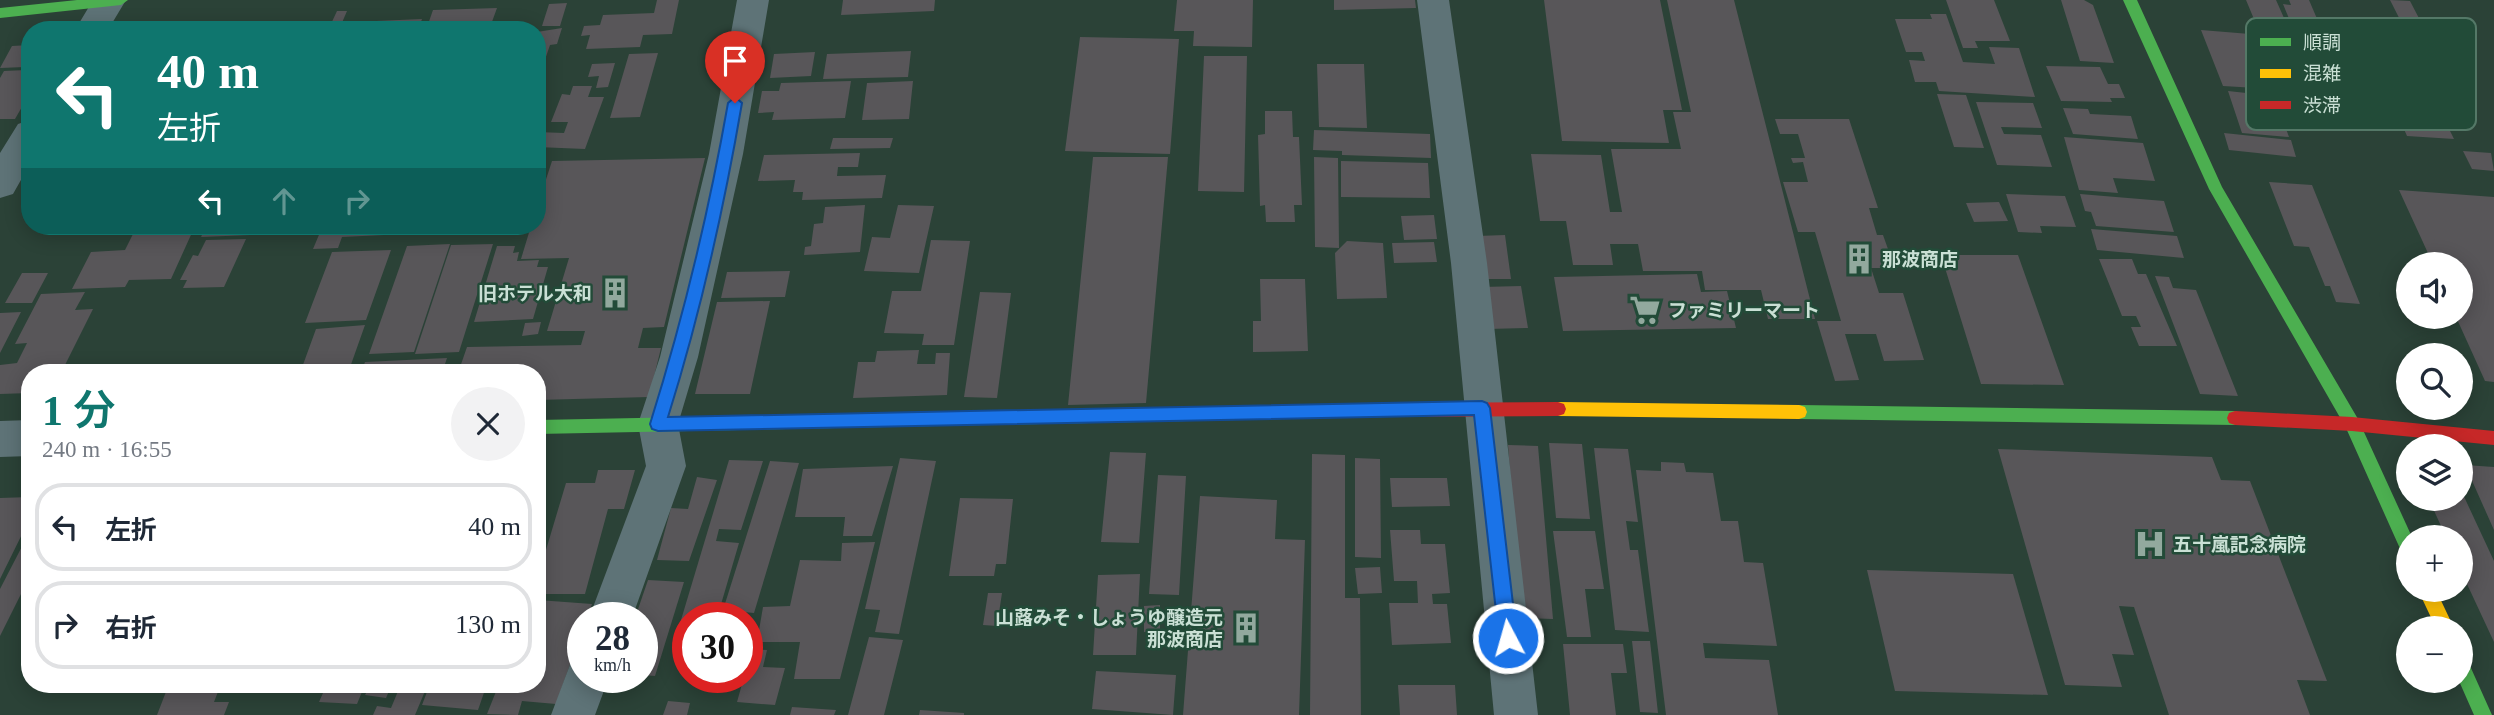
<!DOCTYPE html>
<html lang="ja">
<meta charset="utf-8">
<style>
:root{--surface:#fff;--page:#f2f2f3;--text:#1f2937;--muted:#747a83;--line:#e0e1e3;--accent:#0f766e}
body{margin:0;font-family:"Times New Roman","Noto Sans JP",serif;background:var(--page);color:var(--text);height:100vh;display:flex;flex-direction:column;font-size:26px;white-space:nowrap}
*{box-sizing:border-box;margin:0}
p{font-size:23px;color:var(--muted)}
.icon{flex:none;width:38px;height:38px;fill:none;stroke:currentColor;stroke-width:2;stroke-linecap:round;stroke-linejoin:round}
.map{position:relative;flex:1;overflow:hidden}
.sheet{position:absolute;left:21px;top:364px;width:525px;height:329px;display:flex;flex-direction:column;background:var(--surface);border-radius:28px;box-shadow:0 4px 18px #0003}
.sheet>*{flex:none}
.top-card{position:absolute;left:21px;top:21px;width:525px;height:214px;border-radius:28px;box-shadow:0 4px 18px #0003;background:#0f766e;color:#fff;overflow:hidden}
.controls{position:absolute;left:2396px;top:252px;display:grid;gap:14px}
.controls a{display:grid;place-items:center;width:77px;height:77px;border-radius:50%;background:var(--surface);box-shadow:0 4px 18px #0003;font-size:35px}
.speed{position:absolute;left:567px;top:602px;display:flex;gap:14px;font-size:35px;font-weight:700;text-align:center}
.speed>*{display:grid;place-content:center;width:91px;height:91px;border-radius:50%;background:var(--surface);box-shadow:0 4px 18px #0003;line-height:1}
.speed small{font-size:18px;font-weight:400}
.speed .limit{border:10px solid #d22;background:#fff;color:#111}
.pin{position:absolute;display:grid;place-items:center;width:60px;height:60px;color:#fff;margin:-72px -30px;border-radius:50% 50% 50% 0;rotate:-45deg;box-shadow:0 0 7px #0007}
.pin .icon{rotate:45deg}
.me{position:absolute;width:77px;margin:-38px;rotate:354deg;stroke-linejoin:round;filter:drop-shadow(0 0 5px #0008)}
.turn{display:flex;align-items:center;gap:24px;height:147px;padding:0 21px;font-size:32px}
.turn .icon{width:91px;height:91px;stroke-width:2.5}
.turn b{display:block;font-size:49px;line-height:60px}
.lanes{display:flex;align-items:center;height:66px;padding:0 21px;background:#0003;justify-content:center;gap:35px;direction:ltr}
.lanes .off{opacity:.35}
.round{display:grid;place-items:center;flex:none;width:74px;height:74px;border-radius:37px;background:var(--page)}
.headline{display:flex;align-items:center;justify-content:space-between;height:119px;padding:0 21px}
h1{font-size:42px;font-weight:600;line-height:52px;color:var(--accent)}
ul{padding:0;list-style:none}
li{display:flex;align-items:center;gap:21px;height:88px;margin:0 14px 10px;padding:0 7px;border:4px solid var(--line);border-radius:28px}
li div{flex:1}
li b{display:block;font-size:26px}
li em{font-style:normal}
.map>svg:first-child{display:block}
</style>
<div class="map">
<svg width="2494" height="715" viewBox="0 0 2494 715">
<rect width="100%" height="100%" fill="#2b4237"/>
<path fill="#585659" d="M657,0h22l-7,34 -29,1 -3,12 -54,2 4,-14 -9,1 3,-10 16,-1 3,-10 51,-2z
M843,0h92l-1,11 -93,4z
M1177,0h76l-1,47 -59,-1 1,-15h-20z
M1334,0h81l1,8 -82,2z
M1544,0h116l22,110h-19l6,33 -107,-2z
M1667,0h67l81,319h-47l-7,-29h-56l-3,-19h-59l-5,-27h-28l3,21h-40l-7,-44h-26l-9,-67 70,1 9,57h12l-11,-63h70l-8,-37h18z
M1946,0h48l16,41h-35l3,7h-15z
M2061,0h23l9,5 21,58 -34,-2z
M2246,0h30l20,45 -32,-2z
M2289,0h20l27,63 -30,-3 -23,-56 8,1z
M2390,0l20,1 37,71 -21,-1z
M567,3l-7,23h-18l7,-22z
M497,8l-8,22h-63l7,-20z
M337,11h10l-6,14 -11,1z
M1930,14h16l17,48 32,2 -6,-17 30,1 16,49 -96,-6 -3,-9h-21l-6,-22 16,1 -3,-9h-16l-11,-33h37z
M422,19l-4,11h-46l4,-9z
M562,28l-5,16 -7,1 -13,38v-51z
M2201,30l49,4 23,55 -50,-3z
M1080,37l99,2 -9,115 -105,-3z
M30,45v14l-5,8 -25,1 12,-22z
M911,51l-3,26 -85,2 4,-25z
M815,52l-4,24 -41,2 4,-24z
M658,53l-18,64 -30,1 19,-64z
M1204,56h43l-3,136 -46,-1z
M2387,60l29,2 38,77 -47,-3 -19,-43 9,1 3,6h6z
M615,63l-7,24 -12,1 3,-12 -11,1 4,-13z
M1317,64h47l3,64 -48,-1z
M2046,66l54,1 8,17h11l6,14h-15l2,4 -51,-1z
M26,70l-1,2h5l-3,4h3v17l-15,26h-15v-41l4,-7z
M851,81l-6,37 -73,2 2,-8 -16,1 4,-22h17l2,-8z
M913,81l-4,38 -47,1 5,-37z
M573,86h19l-4,11h16l-19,52 -48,-2v-15l27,1 4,-11h-17l11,-28 8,1z
M2228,91l46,5 15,41 -47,-4z
M1937,94l29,1 18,53 -30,-1z
M1976,102l57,1 9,25 -41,-1 3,7 37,1 11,32 -55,-2z
M2063,108l25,1 2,5 41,2 7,23 -65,-5z
M1265,111h27l1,26h6l3,68h-8l1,17h-29l-1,-17 -5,1 -2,-71 7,-1z
M1775,119h74l29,89h-9l8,27h6l5,14h4l6,19h-27l8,25h24l21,67 -40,1 -8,-27h-31l14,46 -24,1 -18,-60h24l-26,-89h-17l-15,-50h25l-5,-20 -10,1 -2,-5h14l-7,-24h-18z
M1314,130l116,4 1,24 -89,-3v-4l-29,-1z
M2224,133l67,7 5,17 -67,-7z
M2064,137l79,6 12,38 -42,-3 5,15 -39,-3z
M833,138h60l-3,10 -60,1z
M2463,151l28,2 3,18 -22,-2z
M860,153l-2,14h-20l-1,9 49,-1 -4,23 -80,2 1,-8h-10l2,-12 -37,1 6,-26z
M1093,157h75l-22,246 -78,2z
M1314,157l24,1 1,90 -24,-1z
M705,158l-41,169 -21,1 -5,20h23l-12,49 -112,3v-27h-79l9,-26 114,-2 4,-14h-38l22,-73 -48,1 10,-33h6v-19l15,-46z
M1341,161l87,2 2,35 -89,-1z
M2269,182l43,3 48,119 -24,-2 -6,-16h-5l-16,-39 -15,-1z
M2399,190l95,7v185l-9,-1 -29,-64h4v-53h-27z
M2006,194l59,2 11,31 -36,-1 2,7 -24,-1z
M2080,194l84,7 10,31 -78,-6 -5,-14 -6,-1z
M1999,202l9,19 -34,1 -8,-19z
M865,205l-5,47 -56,3 1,-8 6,-1 3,-22 9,-1 2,-16z
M898,205l36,1 -15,67 -55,-2 8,-34 18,1z
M1434,215l3,24 -33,1 -3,-24z
M137,226h58l-24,53 -42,1 -4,7 -53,2 19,-37 34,-2z
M206,226h48l-4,9 -49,2z
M341,226h67l-3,8 -63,3 -4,11 -25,1 8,-19 19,-1z
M2091,229l86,7 7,22 -87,-8z
M1505,235l6,44h-28l-6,-43z
M246,239l-22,48 -41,1 4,-8h-7l13,-25 5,1 8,-16z
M931,240l39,1 -16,104h-32l2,-11 -40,-1 8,-42h29z
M1347,241l36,2 4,55 -50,1 -2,-46z
M1434,242l3,20 -43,1 -2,-20z
M450,244l-36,108 -45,2 38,-108z
M493,244l-34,108 -44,2 36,-109z
M497,246h18l-2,7 6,-1 -2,9 22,-1 -2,7h11l-15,52 -59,3z
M391,250l-25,70 -61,3 27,-71z
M1941,255h77l46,130 -83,-1z
M2099,259h33l6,15h8l31,72h-38l-8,-19h10l-5,-11h-14z
M790,271l-5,26 -64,1 6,-26z
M22,273h26l-16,30h-27z
M1697,274l4,18 26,-1 9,37 -173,3 -9,-54z
M2155,276l14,1 4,11 23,2 42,106 -38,-2z
M1260,279h45l3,72 -55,1v-31h8z
M1521,286l7,42 -40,1 -6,-42z
M85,292l-10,18 18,-1 -32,64h-31v20l-30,1v-29l17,-2 10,-20 -12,1 26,-50z
M980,292l31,1 -14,105 -33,-1z
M770,301l-20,93h-55l22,-92z
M21,312l-21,41v-40z
M541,322l-3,12 -16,2 3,-13z
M365,325l-17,48h-48l16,-44z
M919,350l-2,14h18l1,-11h14l-3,42 -94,3 5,-36h17l2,-11z
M447,358l-5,15h-81l4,-11z
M1549,443l33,1 8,75 -34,-1z
M1508,445l30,1 15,173 -32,-1z
M1594,448l34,1 10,73 -12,-1 4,29h8l11,82 -34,-2z
M1998,449l214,8 9,23 29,1 77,200 -30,-1 13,35h-141l-35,-108 -15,-1 15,49 -22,-1 10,33 -57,-2z
M1110,452l36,1 -7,90 -38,-1z
M1312,454l33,1v143h15l1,117h-51z
M900,458l36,3 -37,173 -24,-2 5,-22 -15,-1z
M1355,458l25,1 1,99 -26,-1z
M729,460l34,1 -22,69 -22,-1 -3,12 23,2 -22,75h-29v32h-16z
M770,461l29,2 -45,150 -31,-3z
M1661,462l23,1 2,9 27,1 8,48h17l6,41 19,1 14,83 -74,-3 2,15 64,2 9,55h-112l-30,-245 25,1z
M2465,465l29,2v63z
M893,466l-21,70h-29l2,-19h-50l8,-48z
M598,470h37l-11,39h-16l-23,85h-48v-14l29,-97h29z
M1158,475l28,1 -7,119 -30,-1z
M697,477l20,3 -28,81 -32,-1 14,-52 17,1z
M1390,478h57l3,28 -58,1z
M2460,488l34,73v81l-34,-73v-32h-14l-15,-33 13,-1 1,-4h15z
M1200,496l77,4 -2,39 30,1 -6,175h-116z
M30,497v21l-30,61v-81z
M960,498l53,1 -7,65h-10l-2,12h-45z
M1390,530h30l1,14h24l5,49 -18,1 1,10h14l4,39 -59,2 -3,-42h29l-1,-22h-23z
M30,531v45l-30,60v-47z
M1553,531h42l9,58h-19l6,48h-24z
M875,542l-35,137h-46l6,-37h-43l6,-35 27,-1 10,-46 41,1 1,-18z
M1380,567l2,26 -24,1 -3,-26z
M1867,570l146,4 35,121 -153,-4z
M1140,574l-4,81h-43l5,-80z
M648,580l36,2 -29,94 -13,-1v-57h-7z
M988,593h14l-5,33 -14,-1z
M538,600l54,4 -5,14h-4v10l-27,76 -34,-3 -4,14 -31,-1 12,-30h38z
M1160,605v26l-16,1v-26z
M869,637l34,3 -19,75h-36z
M1632,641h18l8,72 -18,-1z
M1563,644h60l4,29h-16l5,42h-46z
M752,649l15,1 -4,17 22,1 -10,37 -38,-3 7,-25h3z
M1096,671l80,4 -3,40 -81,-6z
M169,684h52l-7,18h15l-5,13h-67z
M327,684h6l31,3 -7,17 -38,-2z
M371,684h21l-6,14 -21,-3z
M401,684h27l-13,31h-42l4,-9 14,2z
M430,684h57l-9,26 -56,-5z
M1398,685h57l2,30h-57z
M668,701l22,2 -3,12h-24z
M792,707l44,3 -2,5h-44z
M920,710l44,3v2h-45z"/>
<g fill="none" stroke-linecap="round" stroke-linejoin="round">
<path fill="#5e7377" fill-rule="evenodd" d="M93,0h33l-18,30h-33z
M737,0h32l-26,154 -45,203 -20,67 8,42 -54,152h-43l57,-152 -8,-42 22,-67 49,-203z
M1417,0h32l38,263 51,452h-44l-43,-452z
M30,120v44l-17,30 -13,4v-45l18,-29z
M30,420v36l-30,1v-36z
M583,657v20h26l-14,38h-44l20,-53z"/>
<path fill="#4caf50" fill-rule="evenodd" d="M77,0h51l-7,5 -121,13v-10z
M2123,0h14l85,187 136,232 54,118h-4v18l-6,-2 -56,-125 -137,-239z
M1385,403l6,2 2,5 -2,5 -6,2 -848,17v-14z
M1799,405l436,6 6,2 2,5 -2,5 -6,2 -436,-6 -6,-2 -2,-5 2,-5z
M2460,655l6,2 26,58h-18l-15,-34z"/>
<path fill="#ffc107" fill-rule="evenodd" d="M1558,402l241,3 6,2 2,5 -2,5 -6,2 -241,-3 -6,-2 -2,-5 2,-5z
M2418,590h18l18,38h-18z"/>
<path fill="#c62828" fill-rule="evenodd" d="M1558,402l6,2 2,5 -2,5 -6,2 -173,1 -6,-2 -2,-5 2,-5 6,-2z
M2235,411l117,6 142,14v14l-142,-14 -117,-6 -6,-2 -2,-5 2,-5z"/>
</g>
<path fill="#1a73e8" stroke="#114b97" stroke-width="2" d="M735,97l7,6c-18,105 -42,212 -74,314l814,-16 5,2 3,5 27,230 -3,6 -6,3 -7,-3 -2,-6 -25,-223 -816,16 -6,-2 -2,-5c33,-105 59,-213 78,-321z"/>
<defs>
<g id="building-bare" transform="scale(2.415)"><path d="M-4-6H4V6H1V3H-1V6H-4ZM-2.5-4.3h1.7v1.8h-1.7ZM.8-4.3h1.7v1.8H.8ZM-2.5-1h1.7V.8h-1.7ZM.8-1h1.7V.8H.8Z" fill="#92a99e" stroke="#224b38" stroke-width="2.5" paint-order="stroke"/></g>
<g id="supermarket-bare" transform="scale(2.415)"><path d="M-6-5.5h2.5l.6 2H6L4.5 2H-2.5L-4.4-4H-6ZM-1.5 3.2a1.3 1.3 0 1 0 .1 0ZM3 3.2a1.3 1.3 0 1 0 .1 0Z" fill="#92a99e" stroke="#224b38" stroke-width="2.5" paint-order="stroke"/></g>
<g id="hospital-bare" transform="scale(2.415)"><path d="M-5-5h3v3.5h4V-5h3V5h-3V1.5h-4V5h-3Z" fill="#92a99e" stroke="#224b38" stroke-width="2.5" paint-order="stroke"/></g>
</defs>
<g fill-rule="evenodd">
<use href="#building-bare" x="1859" y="259"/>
<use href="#building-bare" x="615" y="293"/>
<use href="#supermarket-bare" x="1645" y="310"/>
<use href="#hospital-bare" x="2150" y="544"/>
<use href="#building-bare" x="1246" y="628"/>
</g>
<g text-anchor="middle" stroke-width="5" stroke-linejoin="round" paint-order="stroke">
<g font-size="19" font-weight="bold" fill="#cae0d5" stroke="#224b38" text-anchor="start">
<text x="1882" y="266">那波商店</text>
<text x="592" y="300" text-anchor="end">旧ホテル大和</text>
<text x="1668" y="317">ファミリーマート</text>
<text x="2173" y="551">五十嵐記念病院</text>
<text x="1223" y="624" text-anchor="end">山蕗みそ・しょうゆ醸造元<tspan x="1223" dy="22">那波商店</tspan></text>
</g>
</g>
<rect x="2246" y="18" width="230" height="112" rx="10" fill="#224b38" stroke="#547867" stroke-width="2"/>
<rect x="2260" y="38" width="31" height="8" fill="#4caf50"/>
<rect x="2260" y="69" width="31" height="9" fill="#ffc107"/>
<rect x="2260" y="101" width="31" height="8" fill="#c62828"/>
<g font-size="19" fill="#cae0d5">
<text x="2303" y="49">順調</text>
<text x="2303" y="80">混雑</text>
<text x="2303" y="112">渋滞</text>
</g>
</svg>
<div class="controls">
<a><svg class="icon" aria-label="sound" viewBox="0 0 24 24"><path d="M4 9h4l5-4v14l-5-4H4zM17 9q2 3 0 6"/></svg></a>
<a><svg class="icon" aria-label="search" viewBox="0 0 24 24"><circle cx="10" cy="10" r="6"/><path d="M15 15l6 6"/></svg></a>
<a><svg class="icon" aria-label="layers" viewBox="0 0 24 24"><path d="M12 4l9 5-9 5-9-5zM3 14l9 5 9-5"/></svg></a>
<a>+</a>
<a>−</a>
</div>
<div class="speed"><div>28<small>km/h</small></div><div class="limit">30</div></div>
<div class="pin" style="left:735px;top:103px;background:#d93025"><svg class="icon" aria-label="arrive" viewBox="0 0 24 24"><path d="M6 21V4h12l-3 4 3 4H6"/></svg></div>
<svg class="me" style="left:1508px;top:638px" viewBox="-20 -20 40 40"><circle r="17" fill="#1a73e8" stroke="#fff" stroke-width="3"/><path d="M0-11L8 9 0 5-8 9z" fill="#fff"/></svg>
<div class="top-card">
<div class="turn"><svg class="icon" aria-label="left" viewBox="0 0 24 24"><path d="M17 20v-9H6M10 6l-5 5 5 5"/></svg><div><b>40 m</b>左折</div></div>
<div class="lanes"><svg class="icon" aria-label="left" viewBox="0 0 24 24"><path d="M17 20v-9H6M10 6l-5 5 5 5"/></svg><svg class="icon off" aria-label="ahead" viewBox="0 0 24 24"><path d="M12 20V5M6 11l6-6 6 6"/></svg><svg class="icon off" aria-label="right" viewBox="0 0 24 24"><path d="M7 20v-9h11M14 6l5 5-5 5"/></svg></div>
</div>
<section class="sheet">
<div class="headline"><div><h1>1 分</h1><p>240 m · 16:55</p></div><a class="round"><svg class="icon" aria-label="close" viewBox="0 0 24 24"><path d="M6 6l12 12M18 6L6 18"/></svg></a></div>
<ul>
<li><svg class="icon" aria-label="left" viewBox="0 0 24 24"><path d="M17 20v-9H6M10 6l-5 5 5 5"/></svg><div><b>左折</b></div><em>40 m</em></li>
<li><svg class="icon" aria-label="right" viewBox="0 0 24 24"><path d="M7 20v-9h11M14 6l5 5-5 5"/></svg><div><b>右折</b></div><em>130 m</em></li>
</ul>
</section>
</div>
